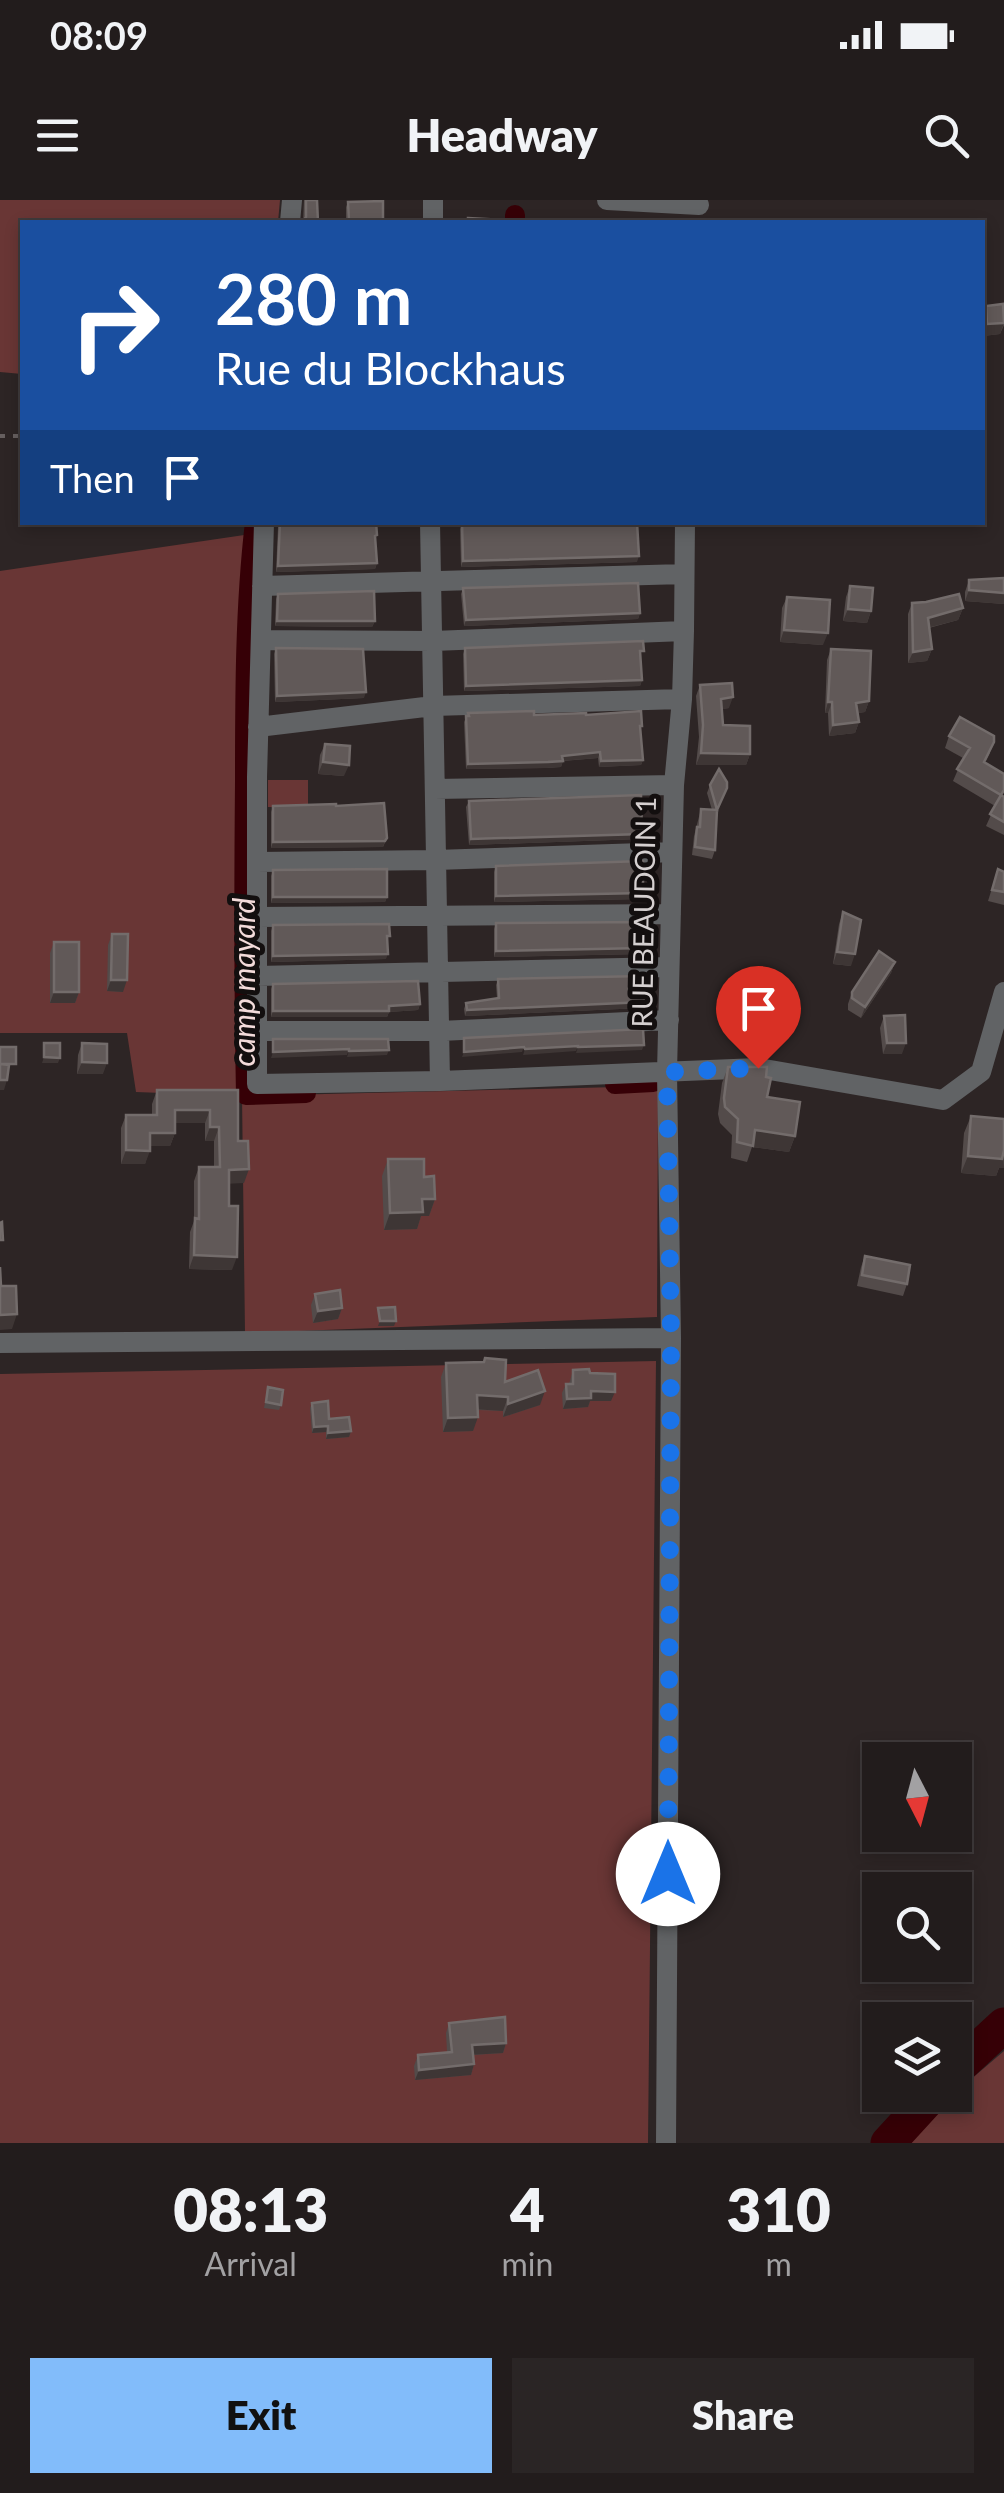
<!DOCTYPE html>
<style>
:root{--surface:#221c1c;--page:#2a2525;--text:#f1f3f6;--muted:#a2a1a3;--line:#3f3a3b;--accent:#82bcfa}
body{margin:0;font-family:Lato,sans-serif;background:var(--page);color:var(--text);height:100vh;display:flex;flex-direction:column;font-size:38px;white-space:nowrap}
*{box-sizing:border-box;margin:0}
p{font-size:32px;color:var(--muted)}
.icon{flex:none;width:55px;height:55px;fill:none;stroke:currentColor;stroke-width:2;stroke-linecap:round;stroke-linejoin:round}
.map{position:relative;height:1943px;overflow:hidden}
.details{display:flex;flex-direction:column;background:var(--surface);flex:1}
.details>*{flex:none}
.top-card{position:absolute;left:20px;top:20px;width:965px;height:305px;border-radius:0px;box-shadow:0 5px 15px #0003,0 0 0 2px var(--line);background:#1a4fa0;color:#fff;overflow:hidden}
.needle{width:65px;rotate:174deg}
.tools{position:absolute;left:862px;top:1542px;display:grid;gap:20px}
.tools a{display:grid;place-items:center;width:110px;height:110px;border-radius:0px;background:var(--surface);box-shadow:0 5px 15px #0003,0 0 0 2px var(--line);font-size:50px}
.pin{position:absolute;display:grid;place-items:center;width:85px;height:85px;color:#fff;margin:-102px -42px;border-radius:50% 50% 50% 0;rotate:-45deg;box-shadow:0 0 10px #0007}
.pin .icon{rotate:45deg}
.me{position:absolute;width:110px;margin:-55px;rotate:0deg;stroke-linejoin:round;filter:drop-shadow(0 0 8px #0008)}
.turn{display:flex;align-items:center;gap:35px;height:210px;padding:0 30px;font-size:45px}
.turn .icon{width:130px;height:130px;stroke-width:2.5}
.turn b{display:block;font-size:70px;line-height:85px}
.then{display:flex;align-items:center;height:95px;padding:0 30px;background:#0003;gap:20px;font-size:38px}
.eta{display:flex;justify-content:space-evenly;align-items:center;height:170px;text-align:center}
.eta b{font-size:60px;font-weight:800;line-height:70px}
.action{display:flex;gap:20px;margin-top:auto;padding:20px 30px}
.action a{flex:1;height:115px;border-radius:0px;background:var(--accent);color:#111;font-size:40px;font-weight:800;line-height:115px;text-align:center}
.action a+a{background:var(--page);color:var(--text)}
.status{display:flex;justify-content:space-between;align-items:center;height:70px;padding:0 50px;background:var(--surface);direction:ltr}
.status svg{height:28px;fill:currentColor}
header{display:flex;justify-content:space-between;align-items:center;height:130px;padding:0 30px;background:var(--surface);font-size:45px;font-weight:800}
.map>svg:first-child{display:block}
</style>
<div class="status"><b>08:09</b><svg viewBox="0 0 49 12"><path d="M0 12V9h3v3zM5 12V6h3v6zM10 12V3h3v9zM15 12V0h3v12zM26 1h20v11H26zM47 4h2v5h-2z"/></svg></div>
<header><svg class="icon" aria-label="menu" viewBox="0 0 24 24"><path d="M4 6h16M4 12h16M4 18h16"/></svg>Headway<svg class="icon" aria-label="search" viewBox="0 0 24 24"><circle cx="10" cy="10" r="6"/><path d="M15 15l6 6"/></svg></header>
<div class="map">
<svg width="1004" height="1943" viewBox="0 0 1004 1943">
<rect width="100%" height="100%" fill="#2d2525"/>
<path fill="#693635" d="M0,0h280l-2,22h-256v152l-22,-2z
M251,334l-5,562 412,-10 -1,231 -412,16 -3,-237 -106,-4 -9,-59h-127v-462z
M268,580h40v28l-40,-1z
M656,1161l-8,782h-648v-769z
M1004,1851v92h-97l14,-21z"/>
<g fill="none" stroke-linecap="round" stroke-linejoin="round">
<path stroke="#360006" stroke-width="20" d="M515,22v-7
M255,322c-10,86 -10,173 -10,260 -1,104 -1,208 1,313l60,-2
M615,884l38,-2"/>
<path stroke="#360006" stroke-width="35" d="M955,1870l49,-45
M888,1943l44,-48"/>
<path stroke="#665f5f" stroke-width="4" stroke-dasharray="5 8" stroke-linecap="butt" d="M0,236h22"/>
<path stroke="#616365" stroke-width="20" d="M607,0l92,5
M290,22l2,-22
M433,22v-22
M264,322l-7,255v307l183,-3 318,-13 185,32 38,-28 23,-80
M430,322l10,559
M262,386l422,-12
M261,440l172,1 251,-10
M258,527l175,-21 249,-7
M435,589l239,-4
M257,662l179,-2 236,-8
M257,717l414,-3
M257,776l412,-9
M257,831h183l229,-11
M0,1143l671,-5
M666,1943l5,-805 -4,-266 7,-287 8,-86 2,-68 1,-109"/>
</g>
<path fill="#534b4a" d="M304,0h13l1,22 28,-1v-14l2,-5 35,20h-80z
M1003,104l1,21 -4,9 -17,2 -1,-22 4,-8z
M279,322l96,18 2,23 -2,6 -99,3 2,-45z
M462,323l175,39 -176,5 -1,-38z
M1004,378v26l-39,-3v-9l4,-12z
M850,386l21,25 -4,12 -24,-2 3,-24z
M463,388l177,25 -2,6 -174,7 -3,-32z
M278,394l97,27 -3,6 -97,-1 1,-27z
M787,397l36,48 -43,-3 2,-34z
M912,403l51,5 -5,12 -29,8 3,21 -5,12 -19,2v-49z
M276,448l88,50 -89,4 -1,-48z
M465,448l177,9h-2l2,23 -2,6 -176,5 -1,-37z
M831,449l38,52 -4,11 -7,1 1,9 -4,11 -26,3 -1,-23h-3l2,-53z
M700,485l29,23 -7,1 1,16 27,29 -4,11h-50l3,-28 -3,-41z
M468,513l118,2 54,17 3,28 -2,5 -42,2 -1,-9 -35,3 -2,6 -15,1 -80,1 -2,-47z
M949,536l41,17 -5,10 19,34v38l-18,-9 9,-20 -42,-25 10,-23 -18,-10z
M325,544l19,32 -26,-2 2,-19z
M710,585l7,27 -2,38 -3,9 -20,-4 2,-19 7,-27 11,1 -5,-17z
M469,601l173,33 -2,5 -171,6 -3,-38z
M273,606h63l51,32 -4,9 -112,1v-36z
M496,666l145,33 -147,3v-30z
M998,669l6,3v33l-16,-4z
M273,670l114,27 -2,5 -114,1v-27z
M843,712l8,54 -18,-2 6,-40z
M496,723l148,25 -3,6 -147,3v-28z
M273,725l114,17 -1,17 -115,3v-31z
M112,734l11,58 -16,-1 1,-46z
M54,742l25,50 -4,11h-25v-50z
M895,762l-4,11 -30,45 -13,-8v-6l4,-12z
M498,779l144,29 -177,8 -1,-7 2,-6 31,-5 -1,-13z
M273,784l147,20 -2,6 -29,2 -2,5h-116v-28z
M884,816l18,38h-19l-3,-26z
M82,843l21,31h-26l1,-19z
M728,867l39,30 28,39 -6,16 -37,-5 -5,15 -16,-4 1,-23 -12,-12 -2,-9 4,-31z
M157,890h81v51l6,42h-15l3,87 -43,-1 1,-37 4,-11v-40l5,-14h15v-26h-9v-18h-30v10l-5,13h-20l-5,18h-24v-36l5,-13h26v-11z
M971,916l33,3v49h-5l-3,8 -35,-3 3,-40z
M388,959l36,18 11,22 -6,17h-8l-4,13 -33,1 -2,-54z
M865,1056l42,28 -4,12 -46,-10 4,-19z
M315,1094l27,14 -4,11 -25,4 -2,-18z
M485,1158l20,24 35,23 -37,12v-6l-25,-1 -5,21 -30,1 -2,-55 5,-14 37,-1z
M573,1170l17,3 21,28h-21l-2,6 -25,2 -1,-16 4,-9h3z
M268,1187l13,18 -2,5 -15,-2z
M312,1203l17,16 22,12 -2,6 -23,2v-7l-14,1 -2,-25z
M449,1823l57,20 -3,10 -30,2 1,9 -3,11 -56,5 -1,-14 4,-11 29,-3 -1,-19z"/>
<path fill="#3e3635" d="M1004,123l-4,11 -17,2 4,-12z
M639,356l-2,6 -176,5 2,-6z
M377,363l-2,6 -99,3 2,-6z
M969,390l35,3v11l-39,-3z
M963,408l-5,12 -35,9 5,-11z
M848,409l23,2 -4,12 -24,-2z
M640,413l-2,6 -174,7 2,-6z
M277,421h98l-3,6 -97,-1z
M784,430l44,3 -5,12 -43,-3z
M932,449l-5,12 -19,2 5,-11z
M642,480l-2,6 -176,5 2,-5z
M366,492l-2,6 -89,4 2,-6z
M733,497l-4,11 -12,2 4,-11z
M869,501l-4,11 -13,2 4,-11z
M828,502h4l-4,11h-3z
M859,522l-4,11 -26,3 4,-11z
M600,552l-2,6 -38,3 2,-5z
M701,553l49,1 -4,11h-50z
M643,560l-2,5 -42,2 2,-6z
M563,561l-2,6 -15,1 -80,1 2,-5z
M323,562l26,3 -5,11 -26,-2z
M642,634l-2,5 -171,6 2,-6z
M385,641l-2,6 -112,1 2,-6z
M643,693l-2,6 -147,3 2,-6z
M273,697h114l-2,5 -114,1z
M644,748l-3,6 -147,3 2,-6z
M837,752l18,2 -4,12 -18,-2z
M388,754l-2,5 -115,3 2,-6z
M895,762l-4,11 -30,45 4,-11z
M111,780h16l-4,12 -16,-1z
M54,792h25l-4,11h-25z
M644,802l-2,6 -177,8 2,-6z
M420,804l-2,6 -29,2 -2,5h-116l2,-6z
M887,843h19l-4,11h-19z
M644,845l-2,5 -66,3 2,-6z
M578,846l-2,5 -53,4 2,-6z
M524,847l-2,5 -60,5 2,-5z
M349,849l-2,6 -76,3 2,-6z
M389,850l-2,5 -40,2 2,-6z
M44,857l16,1 -2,5h-16z
M82,862l25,1 -4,11h-26z
M0,880h7l-3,10h-4z
M175,910h35l-5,13h-35z
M210,927h9l-5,14h-9z
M755,930l40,6 -6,16 -37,-5z
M150,933h25l-5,13h-25z
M126,950l24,1 -5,13h-24z
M1003,950l1,18h-5l-3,8 -35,-3 7,-17z
M249,969l-5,14 -20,1 5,-14z
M422,999h13l-6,17h-8l-4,13 -33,1 6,-17z
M194,1055l43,2 -5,13 -43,-1z
M342,1108l-4,11 -25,4 5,-12z
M17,1114l-5,15 -12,1v-15z
M380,1121h16l-2,5h-16z
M545,1191l-5,14 -37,12 5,-13z
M591,1191l24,1 -4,9h-21l-2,6 -25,2 4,-10z
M477,1195l31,2 -5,14 -31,-2z
M478,1217l-5,14 -30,1 5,-14z
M328,1226l-2,6 -14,1 2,-6z
M351,1231l-2,6 -23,2 2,-6z
M506,1843l-3,10 -34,2 3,-10z
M474,1864l-3,11 -56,5 4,-10z"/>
<path fill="#615958" stroke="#736c6b" stroke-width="2.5" d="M306,0h11l1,22 31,-1 -1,-19 35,-1v21h-80l3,-5z
M468,18l35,2v2h-35z
M1003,104l1,19 -17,1 -1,-18z
M280,322h96l1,13 -2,1 2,27 -99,3z
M481,322h156l2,34 -176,5 -1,-38z
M1004,378v15l-35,-3v-10z
M638,383l2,30 -174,7 -3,-32z
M850,386l23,2 -2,23 -23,-2z
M374,391l1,30h-98l1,-27z
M959,394l4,14 -35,10 4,31 -19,3 -1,-49 14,-1z
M787,397l43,3 -2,33 -44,-3z
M643,441l1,10h-4l2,29 -176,6 -1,-38z
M276,448l87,1 3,43 -89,4z
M831,449l40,2 -2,50 -13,2 3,19 -26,3 -1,-23h-4z
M732,483l1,14 -12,2 2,26 27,1v28l-49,-1 2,-28 -3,-40z
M534,511v4l52,-2v2l55,-4 1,15h-2l3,34 -42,1 -1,-9 -38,4 1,5 -15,1 -80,2 -2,-48h3l-1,-3z
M960,517l34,19v6l-10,20 20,12v16l-3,5 -44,-26 13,-21 -21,-12z
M325,544l25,2 -1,19 -26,-3z
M719,569l8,13v6l-10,22 -2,40 -20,-3 2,-20h3l1,-18 16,1 -7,-25z
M641,595l1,39 -171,5 -2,-38z
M1001,595l3,2v25l-14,-8z
M384,603l3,35 -2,3 -112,1v-36l63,-2v2z
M643,661v32l-147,3v-30z
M387,669v28h-114v-27z
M998,669l6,3v20l-12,-2z
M843,712l18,8 -6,34 -18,-2z
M643,722l1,26 -148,3v-28z
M389,724l1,12h-3l1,18 -115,2v-31z
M112,734h16l-1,46h-16z
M54,742h25v50h-25z
M879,751l16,11 -30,45 -13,-9v-6z
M643,776l1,26 -177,8 -1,-7 33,-5 -1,-19z
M418,781l2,23 -31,2v5h-116v-27z
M905,815l1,28h-19l-3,-27z
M643,829l1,16 -66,2v-1l-53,3 -1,-2 -60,5v-14z
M273,839h115l1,11 -40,1v-2l-76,3z
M44,843h16v15l-16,-1z
M82,843l25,1v19l-25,-1z
M0,847h16v17h-16z
M0,864l9,1 -2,15h-7z
M728,867h39l-1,10 5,1 -4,19 33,5 -5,34 -40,-6 -2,16 -16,-4 1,-23 -13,-12 -1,-9z
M157,890h81v51h10l1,28 -20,1v36h9l-1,51 -43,-2 1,-37 4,1v-52h21l-1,-40h-9v-17h-35v23h-25v18l-24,-1v-35h31z
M971,916l33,3v31l-2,9 -34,-3z
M388,959h36v18l10,-1 1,23h-13l1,13 -33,1z
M2,1022l1,18h-3v-17z
M865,1056l45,9 -3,19 -45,-9z
M0,1067l1,19h15l1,28 -17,1z
M340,1090l2,18 -24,3 -3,-17z
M395,1107l1,14h-16l-2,-13z
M485,1158l21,2 -1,22 33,-12 7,21 -37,13v-7l-31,-2 1,22 -30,1 -2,-55 38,-1z
M589,1169l1,4 25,1v18l-24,-1v7l-24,1 -1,-15h7v-14z
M268,1187l15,3 -2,15 -15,-3z
M328,1201l1,18 20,-2 2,14 -23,2v-7l-14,1 -2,-24z
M505,1817l1,26 -34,2 2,19 -55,6 -1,-15 34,-3 -3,-29z"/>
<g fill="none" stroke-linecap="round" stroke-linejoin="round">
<path stroke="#1a73e8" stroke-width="18" stroke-dasharray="0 32.4" d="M668,1674l3,-536 -4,-266 91,-4"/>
</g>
<g text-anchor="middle" stroke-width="10" stroke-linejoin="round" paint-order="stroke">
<g font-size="28" fill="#d5d0d0" stroke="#130f0f">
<text transform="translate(644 712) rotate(-89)" y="10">RUE BEAUDOIN 1</text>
</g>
<g font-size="30" font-style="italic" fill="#f3dbda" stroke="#130f0f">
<text transform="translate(245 782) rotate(-90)" y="10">camp mayard</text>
</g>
</g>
</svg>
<div class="tools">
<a><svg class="needle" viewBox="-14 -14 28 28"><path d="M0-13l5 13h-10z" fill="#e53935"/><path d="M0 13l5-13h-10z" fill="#a2a1a3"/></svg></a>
<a><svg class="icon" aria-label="search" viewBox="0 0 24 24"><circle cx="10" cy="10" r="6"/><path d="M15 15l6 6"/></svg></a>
<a><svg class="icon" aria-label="layers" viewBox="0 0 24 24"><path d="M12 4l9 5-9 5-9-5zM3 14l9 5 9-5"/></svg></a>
</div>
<div class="pin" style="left:758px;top:868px;background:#d93025"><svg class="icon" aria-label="arrive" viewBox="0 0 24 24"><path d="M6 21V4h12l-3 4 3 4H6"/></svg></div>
<svg class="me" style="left:668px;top:1674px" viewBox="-20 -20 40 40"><circle r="19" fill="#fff"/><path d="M0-13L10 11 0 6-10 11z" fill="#1a73e8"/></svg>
<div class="top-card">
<div class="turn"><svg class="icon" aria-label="right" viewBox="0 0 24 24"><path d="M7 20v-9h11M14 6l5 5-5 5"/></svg><div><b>280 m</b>Rue du Blockhaus</div></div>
<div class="then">Then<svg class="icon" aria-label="arrive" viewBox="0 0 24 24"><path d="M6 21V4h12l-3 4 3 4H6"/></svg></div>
</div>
</div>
<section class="details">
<div class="eta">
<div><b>08:13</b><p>Arrival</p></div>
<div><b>4</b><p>min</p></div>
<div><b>310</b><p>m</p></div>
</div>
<div class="action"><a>Exit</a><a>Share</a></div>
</section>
